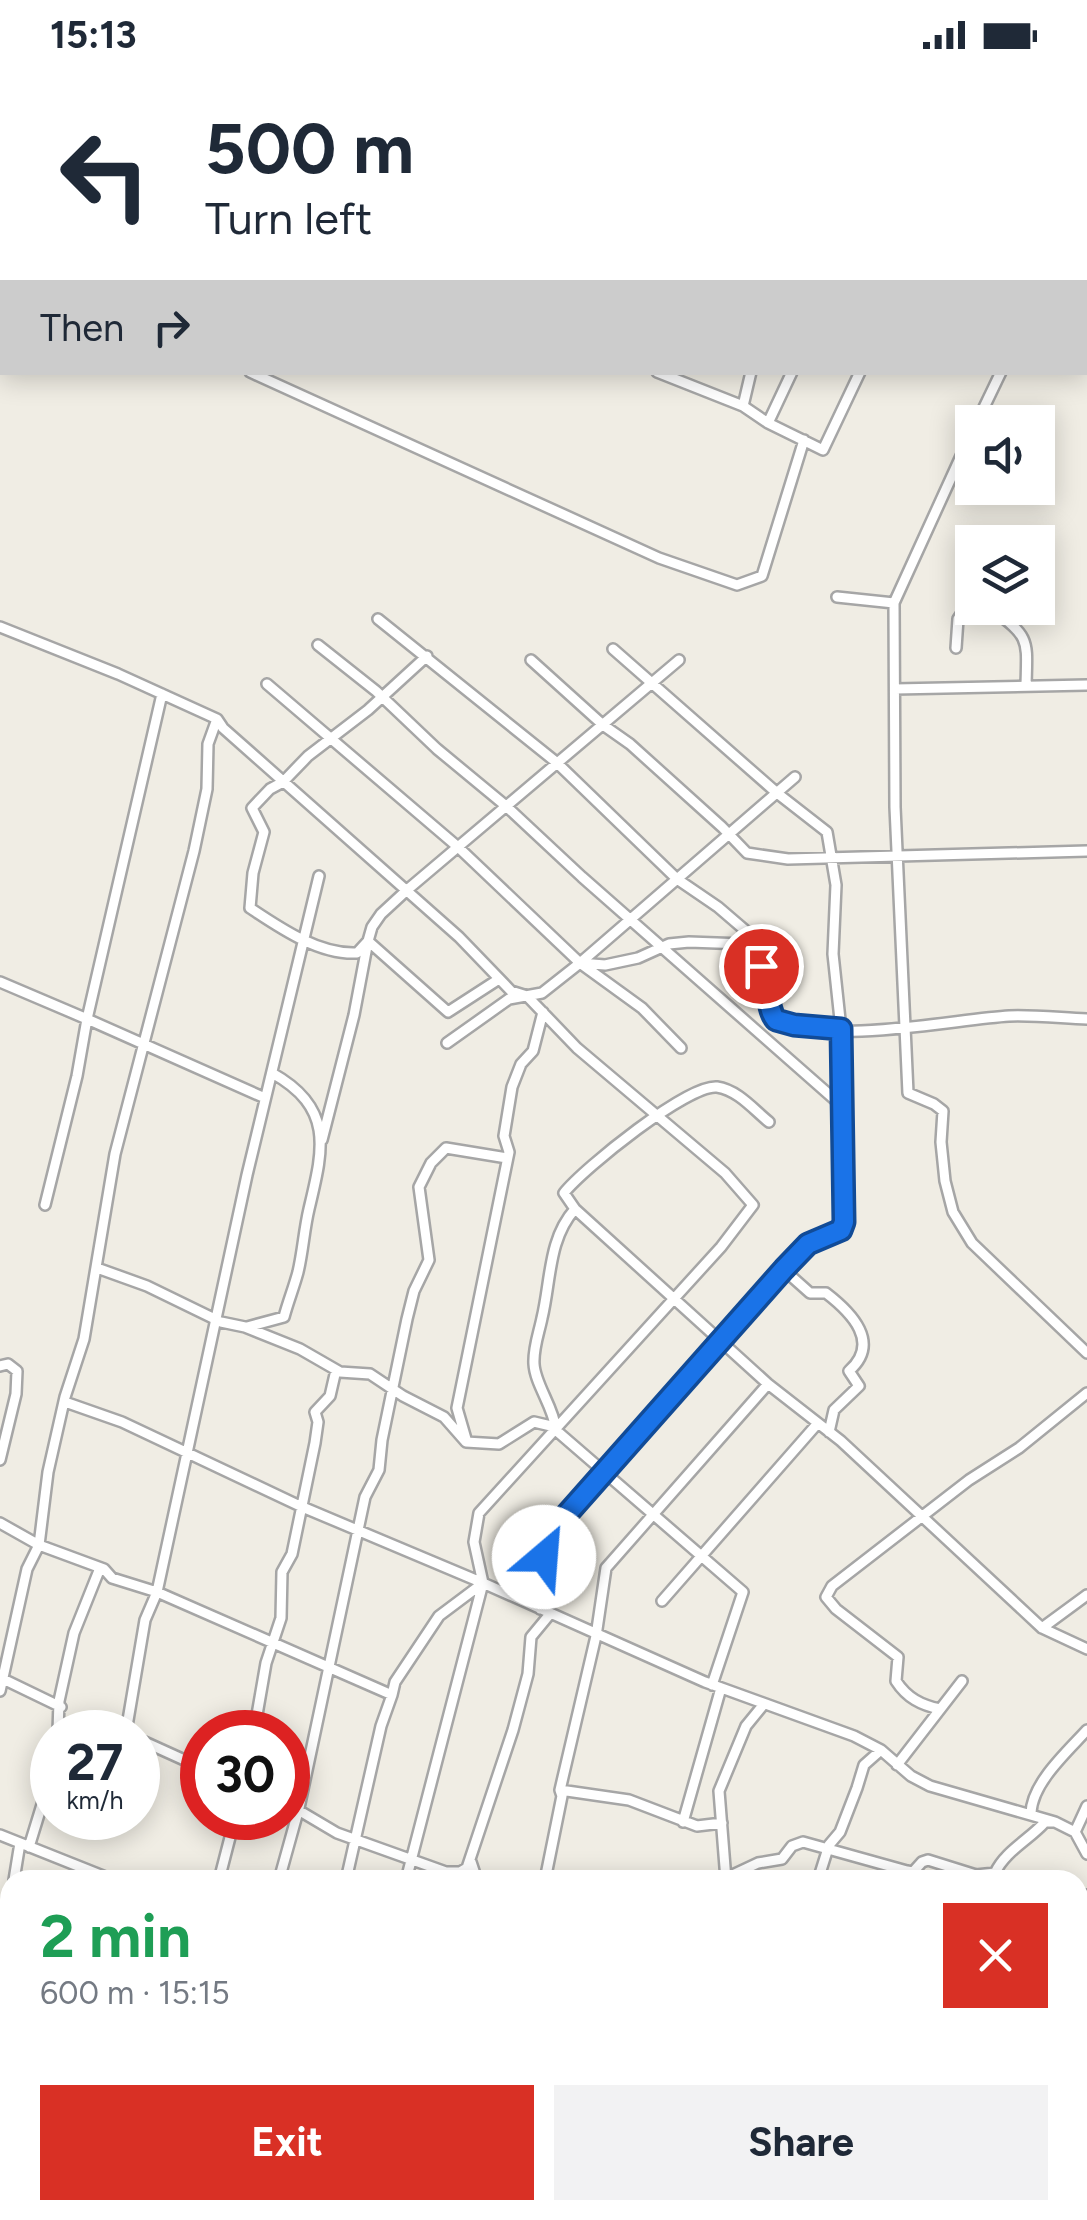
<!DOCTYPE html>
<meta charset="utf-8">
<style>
:root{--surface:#fff;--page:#f2f2f3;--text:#1f2937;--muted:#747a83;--accent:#d93025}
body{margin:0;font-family:Figtree,sans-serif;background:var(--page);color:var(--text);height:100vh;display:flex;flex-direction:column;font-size:38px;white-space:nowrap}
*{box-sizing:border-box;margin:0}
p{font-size:32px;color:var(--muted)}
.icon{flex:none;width:55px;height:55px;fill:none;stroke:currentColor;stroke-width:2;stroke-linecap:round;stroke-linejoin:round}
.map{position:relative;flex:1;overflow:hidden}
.drawer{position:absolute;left:0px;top:1800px;width:1088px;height:350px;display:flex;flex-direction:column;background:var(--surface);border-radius:30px 30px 0 0;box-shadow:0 5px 25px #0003}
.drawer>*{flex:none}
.hud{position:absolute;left:0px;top:0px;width:1088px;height:305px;box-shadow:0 5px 25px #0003;background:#fff;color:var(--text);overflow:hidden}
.controls{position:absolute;left:955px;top:335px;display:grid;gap:20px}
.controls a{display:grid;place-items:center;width:100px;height:100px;border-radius:0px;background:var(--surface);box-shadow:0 5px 25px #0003;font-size:50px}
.speed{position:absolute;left:30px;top:1640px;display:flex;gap:20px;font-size:50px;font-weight:700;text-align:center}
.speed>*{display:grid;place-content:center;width:130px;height:130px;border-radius:50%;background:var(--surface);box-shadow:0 5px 25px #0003;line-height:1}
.speed small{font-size:25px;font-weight:400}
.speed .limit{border:15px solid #d22;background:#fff;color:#111}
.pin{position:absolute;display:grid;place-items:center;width:85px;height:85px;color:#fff;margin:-42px;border:5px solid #fff;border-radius:50%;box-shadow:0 2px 10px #0007}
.me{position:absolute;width:110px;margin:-55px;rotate:27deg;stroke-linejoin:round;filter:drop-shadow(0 0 8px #0008)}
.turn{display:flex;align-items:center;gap:35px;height:210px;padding:0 40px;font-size:45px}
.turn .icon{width:130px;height:130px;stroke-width:2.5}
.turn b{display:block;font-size:70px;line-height:85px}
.then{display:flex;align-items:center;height:95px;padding:0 40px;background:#0003;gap:20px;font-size:38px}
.round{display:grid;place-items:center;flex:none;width:105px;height:105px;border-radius:0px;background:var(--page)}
.head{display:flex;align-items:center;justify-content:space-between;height:170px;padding:0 40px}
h1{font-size:60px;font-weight:700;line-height:75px;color:#1e9e55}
.action{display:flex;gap:20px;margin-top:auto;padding:20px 40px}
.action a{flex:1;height:115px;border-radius:0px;background:var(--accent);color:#fff;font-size:40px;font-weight:700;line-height:115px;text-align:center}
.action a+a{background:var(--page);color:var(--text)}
.status{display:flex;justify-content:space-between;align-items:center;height:70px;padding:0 50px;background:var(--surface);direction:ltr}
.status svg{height:28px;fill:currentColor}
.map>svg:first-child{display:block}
</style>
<div class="status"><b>15:13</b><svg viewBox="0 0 49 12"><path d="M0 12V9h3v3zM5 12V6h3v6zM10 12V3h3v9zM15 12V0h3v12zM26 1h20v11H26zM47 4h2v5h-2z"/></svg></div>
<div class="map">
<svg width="1087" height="2150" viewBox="0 0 1087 2150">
<rect width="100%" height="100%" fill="#f0ede4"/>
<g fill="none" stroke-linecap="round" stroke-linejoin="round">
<g stroke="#a6a6a6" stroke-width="14">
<path id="minor" d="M665,0l3,2
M834,2l1,-2
M1004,2l1,-2
M1072,2l1,-2
M1085,131l2,-4
M1085,205l2,1
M250,302l409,186 78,27 25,-9 42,-136
M657,302l86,34 25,17 55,27 37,-78
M743,336l8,-34
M977,352l24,-50
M768,353l24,-51
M837,527l57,6 1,204 13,286 26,11 9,7 -2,31 4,39 8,31 19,31 115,110
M894,533l78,-171
M378,549l178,143 121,117 41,28 50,43 -3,22
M0,557l118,47 99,45 6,9 236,209 52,54 16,5 50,52 148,125 28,32 -32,42 -242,266 -5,29 9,41 -77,297
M318,575l58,46 61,58 69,57 76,71 259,228
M956,578l2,-29 4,-6 31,-3c38,28 34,30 33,76
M531,590l72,65 27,19 92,83 25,26 41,6 299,-8
M267,614l191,163 122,116 62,45 39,40
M895,619l192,-4
M580,893l215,-186
M499,909l-51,33 -80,-71 4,-14 9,-13 26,-24 272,-230
M0,912l87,37 75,-325
M447,973l62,-44 33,-6 38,-30 25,2 33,-7 31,-14 20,-2 55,2 13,11 13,28 2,33c44,33 182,3 237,0 26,-1 52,2 78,3
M769,1052c-15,-12 -31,-32 -52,-35 -29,-3 -133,81 -153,106l11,16 193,175 73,57 201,187 45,21
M322,1070l32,-125 14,-74 -11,12c-38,2 -77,-25 -107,-45l3,-35 11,-41 -12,-24 18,-19 13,-7 25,-26 60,-46 59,-54
M45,1135l32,-129 10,-57 178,79
M97,1198l50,18 74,36 24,5 55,22 40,23 30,2 33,22 41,21 22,25 33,2 35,-22 17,4 192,166 -31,93
M783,1199l27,24h16c26,20 55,50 23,78l10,15 -25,24 -5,22
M247,1257l37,-10c4,-15 10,-30 14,-45 5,-21 6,-42 11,-63 14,-59 26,-101 -37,-136
M0,1296l8,-2 9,7 -1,23 -16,66
M65,1332l57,20 178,84 183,77 222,99 149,54 27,14 30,26 19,10 125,36 20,10 12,22
M556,1359c-3,-23 -21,-45 -22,-65 -1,-16 5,-31 8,-46 9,-37 6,-79 33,-109
M466,1369l-9,-31 52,-256 -5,-16 8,-49 9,-23 12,-13 10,-39
M0,1453l39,22 65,24 8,9 45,14 235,103 3,-13 44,-66 44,-33
M662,1531l156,-178
M540,1539l5,-42 -2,-22 17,-23 236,-265 12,-13 33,-14 3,-8 -3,-193 -8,-75 3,-69 -9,-53 -50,-39 -164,-144
M1042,1558l45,-33
M1,1608l60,29
M0,1621l27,-122 12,-24 9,-73 17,-75 19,-58 31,-185 79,-303 13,-62 1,-45 9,-25
M940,1639c-19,-4 -33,-11 -44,-28l2,-24 -62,-48 -10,-12 6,-11 137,-106 50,-32 68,-55
M58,1662l1,-31 15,-68 26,-65
M126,1662l19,-112 12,-28 90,-417 72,-299
M254,1662l12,-69 15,-45 1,-46 10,-18 23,-111 3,-21 -3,-10 15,-16 6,-26
M138,1669l64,29
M897,1695l65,-84
M560,1720l69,10 68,26 25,-3
M288,1734l49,29 109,39h14l7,-4 46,-138 15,-56 3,-37 19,-23
M1031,1743c1,-30 36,-61 56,-83
M683,1752l38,-134
M1075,1762l12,-26
M0,1765l113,45
M29,1777l23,-75
M471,1792l6,18
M726,1808l32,-15 24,-4 10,-13 11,-4 104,29 6,1 9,-10 6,-2 48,15 19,-2c10,-22 34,-33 50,-51h7
M14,1810l6,-37
M219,1810l16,-62
M279,1810l20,-72 66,-311 14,-27 3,-30 25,-121 7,-28 15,-31 -10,-73 12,-24 15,-15 61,10
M346,1810l35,-154 11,-31
M545,1810l17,-84 -2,-6 36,-154 10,-68 162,-184
M726,1810l-7,-89 27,-65 18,-22
M818,1810l11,-35 11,-13 17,-44 7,-23 17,-15
M1078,1826l9,-1
M0,1898l10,-64
M1078,1999l9,-10
M0,2074l10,4
M176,2140l26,10
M422,2140l19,10
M840,2140l21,10
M8,2150l2,-11
M73,2150l2,-10
M138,2150l2,-10
M334,2150l2,-10
M402,2150l3,-10
M533,2150l2,-10
M596,2150l2,-10
M656,2150l2,-10"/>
</g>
<use href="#minor" stroke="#fff" stroke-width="9"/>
</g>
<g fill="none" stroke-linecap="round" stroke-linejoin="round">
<g stroke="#114b97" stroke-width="25">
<path id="route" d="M544,1487l1,-17 15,-18 224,-253 24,-25 33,-14 3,-8 -3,-193 -47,-4 -18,-5c-12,-15 -3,-36 -15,-54"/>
</g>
<use href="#route" stroke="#1a73e8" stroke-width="18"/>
</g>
</svg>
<div class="controls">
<a><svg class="icon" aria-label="sound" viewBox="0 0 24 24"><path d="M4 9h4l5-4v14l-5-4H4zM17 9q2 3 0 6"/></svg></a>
<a><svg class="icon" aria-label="layers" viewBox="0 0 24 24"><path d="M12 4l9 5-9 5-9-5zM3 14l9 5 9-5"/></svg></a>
</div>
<div class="speed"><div>27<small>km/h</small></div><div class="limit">30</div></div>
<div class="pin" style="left:761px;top:896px;background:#d93025"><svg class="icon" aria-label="arrive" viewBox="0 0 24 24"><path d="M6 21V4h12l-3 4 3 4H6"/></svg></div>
<svg class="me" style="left:544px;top:1487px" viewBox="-20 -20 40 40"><circle r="19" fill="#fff"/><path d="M0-13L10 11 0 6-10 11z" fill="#1a73e8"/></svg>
<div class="hud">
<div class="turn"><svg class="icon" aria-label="left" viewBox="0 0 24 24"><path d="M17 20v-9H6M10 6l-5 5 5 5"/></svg><div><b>500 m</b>Turn left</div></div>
<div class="then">Then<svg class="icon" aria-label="right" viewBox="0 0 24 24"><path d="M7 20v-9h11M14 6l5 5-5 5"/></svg></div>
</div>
<section class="drawer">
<div class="head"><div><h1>2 min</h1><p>600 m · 15:15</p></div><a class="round" style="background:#d93025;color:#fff"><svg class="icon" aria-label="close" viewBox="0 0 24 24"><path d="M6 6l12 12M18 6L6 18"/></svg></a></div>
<div class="action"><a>Exit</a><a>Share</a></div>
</section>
</div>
